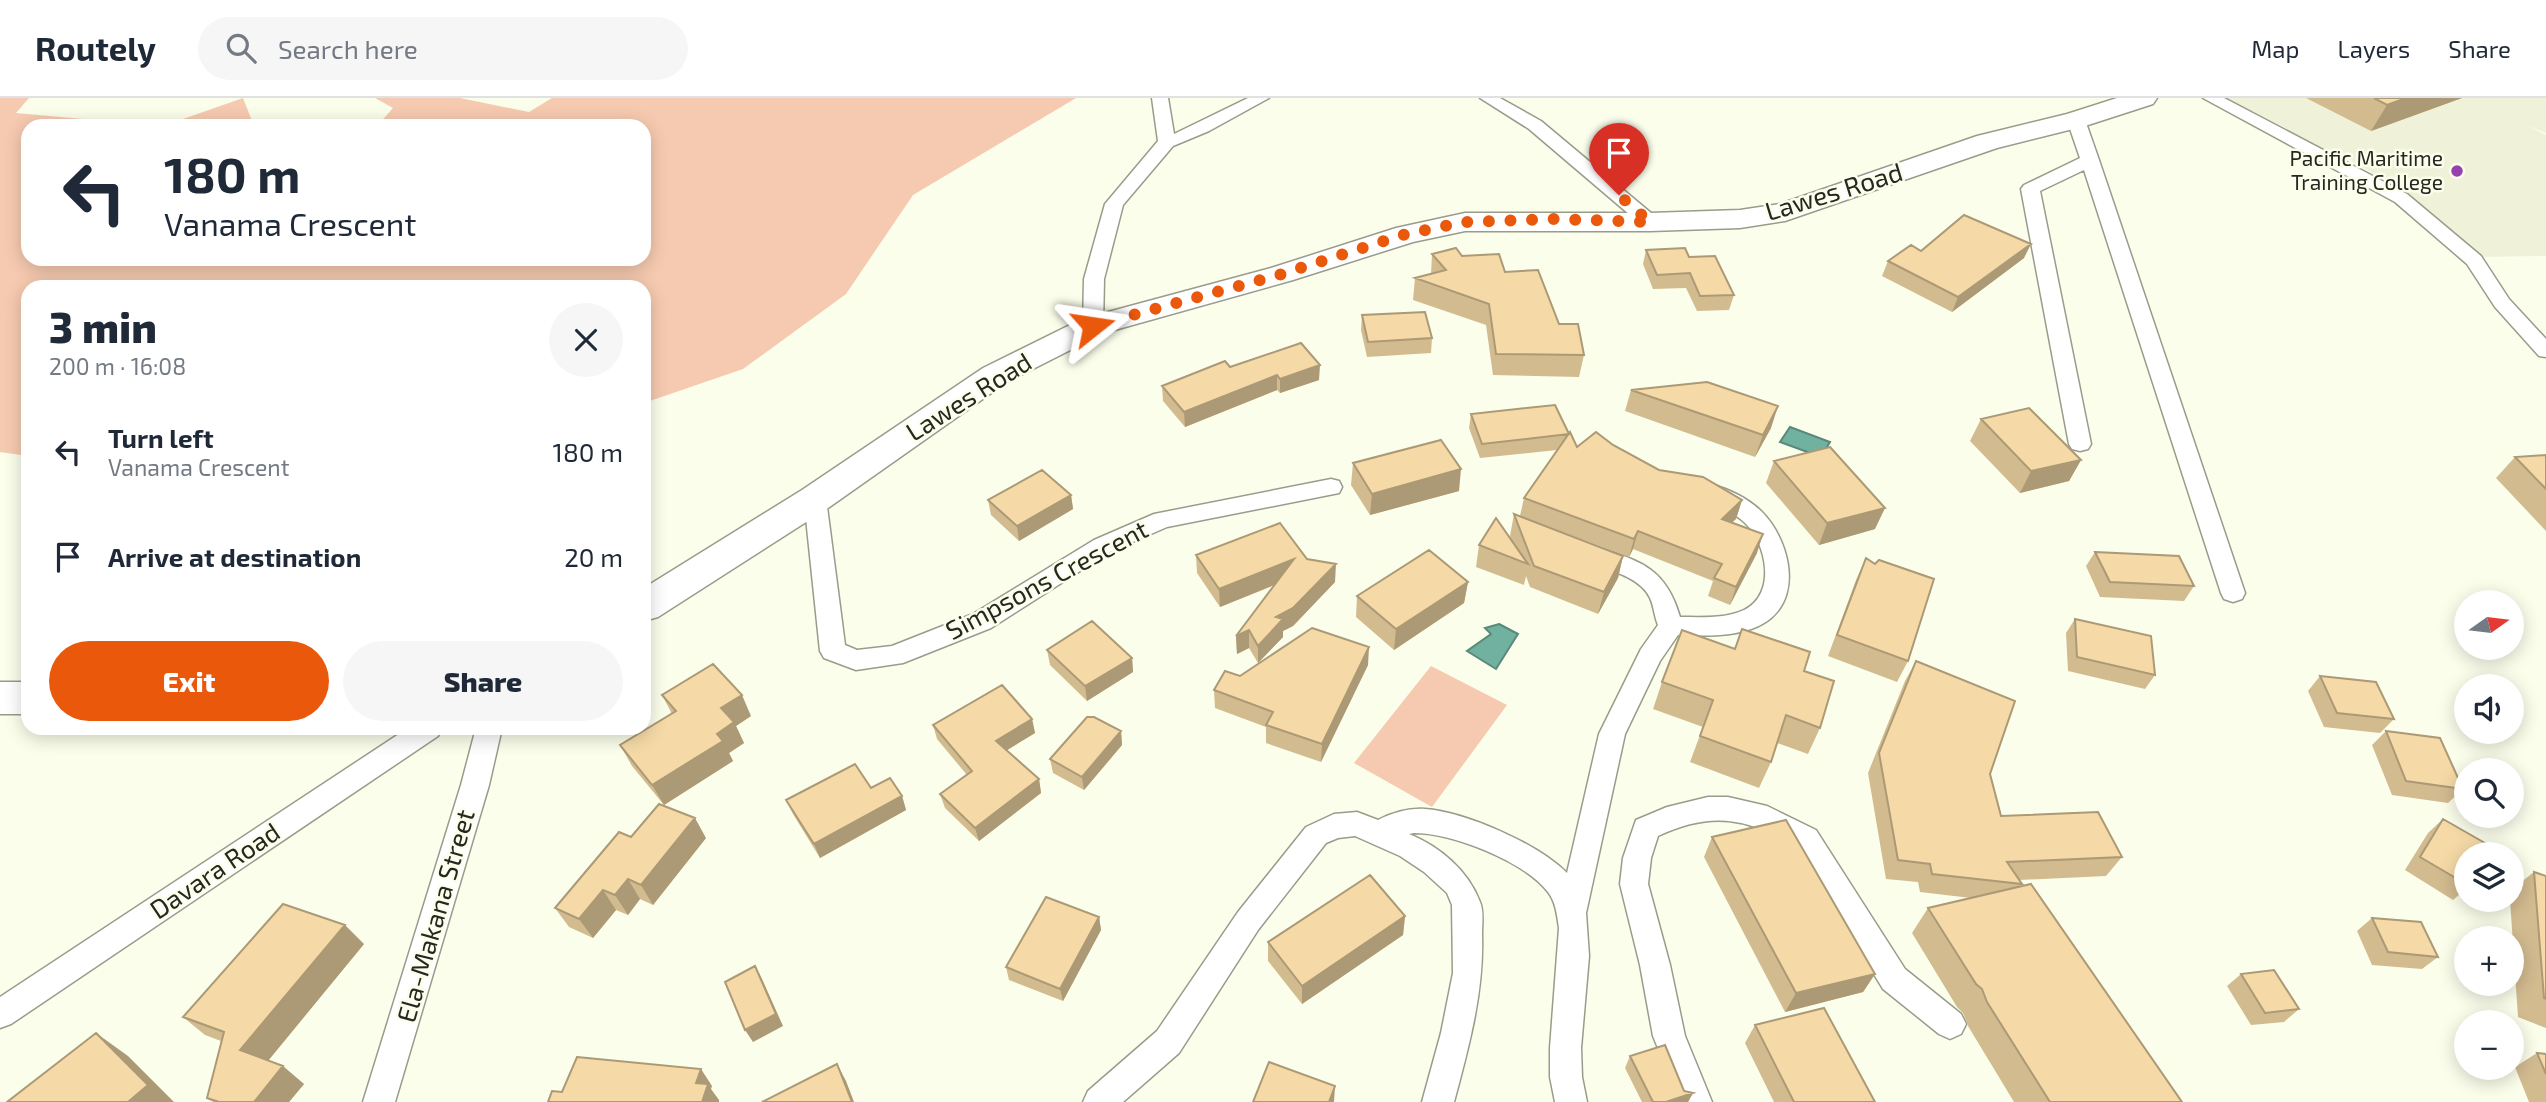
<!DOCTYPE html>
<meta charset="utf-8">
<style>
:root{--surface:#fff;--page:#f6f6f7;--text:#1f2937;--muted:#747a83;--line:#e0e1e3;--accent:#ea580c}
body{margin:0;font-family:"Exo 2",sans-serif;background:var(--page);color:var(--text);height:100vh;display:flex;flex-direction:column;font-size:26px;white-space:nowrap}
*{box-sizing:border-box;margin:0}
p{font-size:23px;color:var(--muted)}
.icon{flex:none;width:38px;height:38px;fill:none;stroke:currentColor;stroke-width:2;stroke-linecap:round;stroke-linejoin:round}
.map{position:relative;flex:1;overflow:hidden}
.sheet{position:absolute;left:21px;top:182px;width:630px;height:455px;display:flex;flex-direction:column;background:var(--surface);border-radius:21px;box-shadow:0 4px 18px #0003}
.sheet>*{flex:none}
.guide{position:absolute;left:21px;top:21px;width:630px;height:147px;border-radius:21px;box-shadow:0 4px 18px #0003;background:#fff;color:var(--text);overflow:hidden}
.needle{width:46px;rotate:76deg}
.buttons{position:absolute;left:2454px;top:492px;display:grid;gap:14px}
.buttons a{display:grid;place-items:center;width:70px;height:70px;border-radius:50%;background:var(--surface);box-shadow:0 4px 18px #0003;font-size:35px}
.pin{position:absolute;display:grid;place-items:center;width:60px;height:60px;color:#fff;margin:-72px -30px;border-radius:50% 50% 50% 0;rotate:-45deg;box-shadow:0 0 7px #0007}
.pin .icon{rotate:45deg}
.me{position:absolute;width:77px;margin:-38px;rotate:75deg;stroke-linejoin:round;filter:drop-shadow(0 0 5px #0008)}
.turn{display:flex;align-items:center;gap:24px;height:147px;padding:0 28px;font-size:32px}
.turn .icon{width:91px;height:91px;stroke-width:2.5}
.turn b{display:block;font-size:49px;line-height:60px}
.round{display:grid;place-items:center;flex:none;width:74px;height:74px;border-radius:37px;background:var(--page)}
.head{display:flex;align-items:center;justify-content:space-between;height:119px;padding:0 28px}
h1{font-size:42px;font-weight:800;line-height:52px}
.button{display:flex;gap:14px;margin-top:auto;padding:14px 28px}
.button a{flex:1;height:80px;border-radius:42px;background:var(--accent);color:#fff;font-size:28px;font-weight:800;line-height:80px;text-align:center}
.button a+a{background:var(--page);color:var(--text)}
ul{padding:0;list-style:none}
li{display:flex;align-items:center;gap:21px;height:105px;padding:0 28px}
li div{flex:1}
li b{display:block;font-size:26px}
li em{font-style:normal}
header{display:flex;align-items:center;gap:42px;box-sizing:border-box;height:98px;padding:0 35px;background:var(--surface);border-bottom:2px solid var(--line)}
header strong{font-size:33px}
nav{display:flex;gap:38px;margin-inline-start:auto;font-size:24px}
.search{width:490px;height:63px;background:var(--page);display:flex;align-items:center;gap:18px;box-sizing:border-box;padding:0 24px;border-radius:38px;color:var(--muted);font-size:26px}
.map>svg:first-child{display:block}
</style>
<header>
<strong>Routely</strong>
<div class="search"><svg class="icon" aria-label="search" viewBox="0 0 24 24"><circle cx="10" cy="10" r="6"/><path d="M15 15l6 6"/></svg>Search here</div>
<nav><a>Map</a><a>Layers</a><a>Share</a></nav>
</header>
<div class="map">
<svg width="2546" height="1004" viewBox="0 0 2546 1004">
<rect width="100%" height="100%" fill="#fbfeeb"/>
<path fill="#eff2d8" d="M2207,0h339v35l-20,-8 20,10v121l-70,1 -73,-66 -70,-41 -25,4z"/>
<path fill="#f6cab0" d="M0,0h29l-13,15 67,6 36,7h-91v133h616v-133h-267l16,-18 -18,-10h85l69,14 23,-14h524l-163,97 -67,99 -103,75 -99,34v-116h-616v169l-28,-4z
M243,0l11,28h-91z
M1431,568l76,39 -75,102 -78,-44z"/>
<path fill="#70b1a0" stroke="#5a887a" stroke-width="2" d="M1790,329l40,15 -9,15 -41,-15z
M1499,526l19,10 -22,35 -29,-18 24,-17 -6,-6z"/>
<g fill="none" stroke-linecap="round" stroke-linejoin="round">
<g stroke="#999c8a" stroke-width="3">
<path id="street" d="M1152,0h16l6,36 74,-36h21l-60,33 -36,15 -50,59 -19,74 -1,47 -3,4h-14l-3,-4 1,-47 21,-75 53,-63z
M1480,0h20l41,23 116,97 2,4 -2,4h-14l-114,-97z
M2203,0h21l183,96 74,62 28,43 37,40v18l-7,-1 -44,-49 -28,-43 -72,-62z
M2076,17l9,5 14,40 146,433 -3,6 -9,3 -9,-3 -3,-6 -137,-423 -44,21 51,253 -3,5 -8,2 -8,-2 -3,-5 -48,-255 3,-4 56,-27 -13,-38z
M1331,381l8,2 3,6 -3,6 -172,34 -57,25 -119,76 -88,35 -47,7 -32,-12 -4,-7 -16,-152 3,-6 8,-2 8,2 3,6 19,146 12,5 35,-4 81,-32 121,-74 60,-26z
M1710,386c18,5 38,14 52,28 25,25 41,79 9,106 -24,20 -64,18 -93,17l-18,26 -35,73 -39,179 3,43 -8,92 1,29 5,25h-32l-5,-25v-29l9,-120c-2,-12 -3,-26 -11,-36 -24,-31 -96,-59 -134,-59l-5,1c31,13 59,36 71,68 4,9 2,22 2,32 2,58 -13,112 -28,168h-32l19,-69 12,-60 -1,-68 -5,-12 -23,-21 -24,-16 -45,-20 -17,2 -12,5 -68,87 -79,123 -56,49h-40l5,-11 69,-60 81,-119 68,-85 28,-13 23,-2 21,8c14,-7 31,-12 47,-11 41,3 113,35 142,64l32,-139 42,-85 17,-24c-4,-9 -4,-19 -8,-27 -10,-23 -49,-30 -69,-38l-4,-6 4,-6 8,-3c48,15 76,20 91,72 20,0 45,2 64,-7 33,-16 23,-67 0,-88 -12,-11 -28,-18 -42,-24l-3,-6 3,-6z
M408,630h34l-4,8 -427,288 -11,4v-31z
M476,630h26l-13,57 -94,317h-32l98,-317z
M1708,699h20l39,9 49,24 89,139 56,45 5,10 -5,10 -11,5 -11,-5 -56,-45 -87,-141c-48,-31 -85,-37 -138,-12l-7,22 -3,26 22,81 15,71 27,66h-32l-27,-66 -13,-71 -20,-81 3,-26 13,-38 31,-13z"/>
</g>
<g stroke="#999c8a" stroke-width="3">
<path id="primary" d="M2117,0h40l-4,6 -68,22 -88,22 -212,73 -45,7 -90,3h-185l-52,11 -120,38 -189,53 -97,49 -179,126 -170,109 -14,4v-33l158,-98 181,-122 99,-49 189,-51 125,-40 69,-15h185l90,-3 40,-6 197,-68 90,-22z
M0,584h28v32h-28z"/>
</g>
<use href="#street" fill="#fff" fill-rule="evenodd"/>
<use href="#primary" fill="#fff" fill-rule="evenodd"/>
</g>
<path fill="#d3bb90" d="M2306,0h156l-91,33z
M1646,152l43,7 45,38 -5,15 -32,1 -11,-23 -33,1 -10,-25z
M1921,153l103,7 -72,54 -70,-36 6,-15z
M1432,156l30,2 43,16 54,52 25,31 -5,22 -86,-2 -7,-50 -73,-25 2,-22 16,-4z
M1362,217l70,23 -1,15 -64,4 -6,-27z
M1230,269l89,13 -39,13 -3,-3 -92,37 -22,-26 -1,-15z
M1631,292l140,38 -16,29 -130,-46z
M1471,316l98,20 8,13 36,-2 46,25 83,30 -6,19 -4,3 25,31 -27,52 -22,-9 5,-15 -80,-32 -4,8 -109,-41 4,-18 33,-48 -77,8 -11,-30z
M1981,321l100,41 -12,21 -49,12 -50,-52z
M2546,357v76l-50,-53 19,-21z
M1774,363l101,68 -56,16 -53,-62z
M1353,365l106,28 -89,24 -19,-30z
M1071,397l2,14 -54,32 -28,-26 -3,-15z
M1514,416l109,42 -5,22 -20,36 -68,-27 -4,-11 -2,9 -48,-18 3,-22 33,-4 -2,-5z
M2095,454l99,34 -10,15 -84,-4 -14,-31z
M1196,457l111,4 28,23 -42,44 -10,5v6l-25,26 -9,-15 -12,6 -1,-18 39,-51 -55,22 -23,-34z
M1866,460l9,6 33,97 -11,21 -69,-26 28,-76z
M1468,484l-4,21 -70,47 -38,-33 1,-21z
M2075,521l80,56 -10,14 -77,-18 -2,-38z
M1742,531l62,42 16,57 -12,26 -31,-11 -6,19 -12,26 -69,-26 13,-35 -50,-18 9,-27 73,-34z
M1047,552l85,8 1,14 -46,29 -37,-36z
M1916,563l74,113 11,42 121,41 -16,19 -87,4 3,4 -2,2 162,216h-168l-46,-76 -5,-13 -6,-6 -45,-74 16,-25 43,-10 -51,-6 -2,-10 -32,-3 -18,-106 37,-92z
M1368,567l-47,97 -55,-19v-16l-51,-19 -1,-18 26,-14z
M2320,578l74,43 -14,14 -56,-6 -16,-36z
M662,597l89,21 -15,10 8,17 -15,10 4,8 -69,44 -32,-39 -12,-21 52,-31z
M1032,621l3,14 -28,17 32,29 2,14 -62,48 -34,-33 -5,-14 27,-19 -30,-36 -4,-14z
M1121,633l1,14 -38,45 -31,-17 -3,-14z
M2386,633l77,58 -15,14 -56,-8 -20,-50z
M871,690l31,8 4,14 -86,48 -27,-44 -7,-14z
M2443,721l23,35v35l-13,11 -48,-30 23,-37z
M631,739l75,1 -53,67 -13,-6 -12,16 -12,-5 -23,28 -24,-11 -14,-19z
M1712,739l163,137 -12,18 -78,20 -81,-155z
M2534,774l12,4v152l-28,-11 -8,-117h1v-10z
M1405,818l-2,19 -101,69 -34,-43v-19z
M1099,819l2,13 -38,71 -54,-21 -3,-13z
M2372,820l66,39 -16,12 -50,-4 -15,-34z
M364,846l-96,117 36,23 -15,18h-76l-6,-4 14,-57 -16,-6 -22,-18z
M2241,876l58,35 -15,13 -33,3 -24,-39z
M1755,927l120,77h-101l-29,-59z
M2537,955l9,1v48h-17l-14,-35z
M1630,958l54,35 9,2 -5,9h-46l-17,-34z"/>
<path fill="#ac9975" d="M2406,0h56l-91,33 16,-26z
M2031,146l-7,14 -72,54 6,-15z
M1320,267l-1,15 -39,13v-14z
M1277,277v15l-92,37 -1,-15z
M1778,308l-7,22 -16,29 8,-22z
M2081,362l-12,21 -49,12 11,-22z
M1461,371l-2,22 -89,24 2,-21z
M1071,397l2,14 -54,32 -2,-15z
M1742,402l-6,19 -20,18 6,-18z
M1885,410l-10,21 -56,16 8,-22z
M1638,433l-5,18 -4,8 5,-18z
M1763,436l-6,19 -27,52 6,-18z
M1623,458l-5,22 -20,36 6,-22z
M1294,461l-1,18 -73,30 -1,-18z
M1336,466l-1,18 -42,44 -10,5v6l-25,26v-17l18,-29z
M1468,484l-4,21 -70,47 2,-21z
M1249,532v18l-12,6 -1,-18z
M1369,549l-1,18 -47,97 1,-18z
M1132,560l1,14 -46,29 -2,-15z
M742,597l9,21 -15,10 8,17 -15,10 4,8 -69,44 -12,-20 65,-51 4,-26z
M1032,621l3,14 -36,22 -3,-14z
M1121,633l1,14 -38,45 -2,-13z
M1039,681l2,14 -62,48 -4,-13z
M902,698l4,14 -86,48 -6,-14z
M695,720l11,20 -53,67 -12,-20z
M628,781l12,20 -12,16 -13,-20z
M603,792l13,20 -23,28 -14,-19z
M1405,818l-2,19 -101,69v-18z
M1099,819l2,13 -38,71 -3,-12z
M345,827l19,19 -102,124 -22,-18z
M755,868l7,13 21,47 -30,16 -8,-12z
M1875,876l-12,18 -78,20 11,-19z
M96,935l32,23 46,46h-46z
M837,966l9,17 8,21h-2z
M283,968l21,18 -15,18h-35z
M701,971l11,17 -1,3 8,11v2h-17l-6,-19z
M1335,988l-1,16h-5z
M1693,995l-5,9h-22z"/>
<path fill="#f5daa7" stroke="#ac9975" stroke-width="2" d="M2374,0h32l-19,7z
M1964,117l67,29 -73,53 -70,-36 23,-16 10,6z
M1456,150l6,8 37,-2 6,18 33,-2 21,54h19l6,31 -88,-1 -7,-50 -74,-26 31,-8 -14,-16z
M1685,150l4,9 26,-1 19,39 -34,1 -10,-23 -33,2 -11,-25z
M1425,214l7,26 -64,4 -6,-27z
M1301,245l19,22 -40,14 -3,-4 -93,37 -22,-26 63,-25 5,6z
M1707,284l71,24 -15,29 -132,-45z
M1555,307l14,29 -87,10 -11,-30z
M2029,310l52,52 -50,11 -50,-52z
M1570,334l7,15 19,-15 17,13 46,25 44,7 39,23 -20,19 41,15 -27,53 -22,-9 8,-14 -84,-33 -4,8 -110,-41z
M1441,342l20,29 -89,25 -19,-31z
M1830,349l55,61 -58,15 -53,-62z
M2546,357v34l-31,-32z
M1042,372l29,25 -54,31 -29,-26z
M1514,416l109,42 -19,36 -70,-26z
M1496,420l32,46 -49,-19z
M1280,425l27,36 29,5 -43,44 -17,9 7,2 -25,27 -9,-16 -13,6 58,-77 -75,30 -23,-34z
M1429,452l39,32 -72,47 -39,-33z
M2095,454l84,4 15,30 -84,-4z
M1866,460l9,6 4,-4 55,19 -26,82 -71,-26z
M2075,521l76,17 4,39 -78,-18z
M1092,523l40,37 -47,28 -38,-36z
M1312,530l57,19 -47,97 -56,-19 7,-13 -59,-22 11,-19 15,5z
M1742,531l68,23 -6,19 30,10 -14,47 -34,-13 -15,47 -71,-26 13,-36 -51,-18 20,-52 53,19z
M1916,563l99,40 -25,73 11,42 97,-4 24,45 -115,5 15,22 -90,-10 -2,-10 -32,-4 -19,-107z
M713,566l29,31 -21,13 13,14 -17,12 6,7 -71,44 -32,-40 56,-34 -14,-16z
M2320,578l56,6 18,37 -57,-6z
M1002,587l30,34 -36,22 43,38 -64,49 -35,-34 32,-23 -39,-46z
M1087,619h7l27,14 -39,46 -32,-18z
M2386,633l54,7 23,51 -57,-8z
M855,666l16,24 19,-10 12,18 -88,48 -28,-44z
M659,706l36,14 -54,67 -13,-6 -13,16 -12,-5 -24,29 -24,-11 64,-76 12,5z
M2443,721l49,28 -4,7h-22v30l-46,-27z
M1786,722l89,154 -79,19 -84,-156z
M2534,774l12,4v123l-2,-1z
M1370,777l35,41 -103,70 -34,-44z
M2031,786l151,218h-132l-63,-100 -5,-13 -6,-5 -48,-76z
M1046,799l53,20 -39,72 -54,-22z
M283,806l62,21 -105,125 43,16 -29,36h-35l-12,-4 17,-66 -41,-15z
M2372,820l49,4 17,35 -50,-5z
M755,868l21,48 -31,16 -20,-48z
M2274,872l25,39 -34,4 -24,-39z
M1824,910l51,94h-81l-39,-77z
M96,935l52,52 -20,17h-121z
M1665,947l19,46 9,2 -27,9h-13l-23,-46z
M2537,955l9,1v20z
M577,959l124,12 -5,14 12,1 -6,18h-154l4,-11 10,1z
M1269,964l66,24 -6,16h-76z
M837,966l15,38h-90z"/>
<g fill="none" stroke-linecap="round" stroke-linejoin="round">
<path stroke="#ea580c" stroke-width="12" stroke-dasharray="0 21.6" d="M1093,228l189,-52 124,-40 59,-12 90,-3 95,3 -31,-27"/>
</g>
<circle fill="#9840ad" stroke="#fbfeeb" stroke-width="2.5" cx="2457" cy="73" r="7"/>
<g text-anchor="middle" stroke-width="5" stroke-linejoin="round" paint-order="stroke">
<g font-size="21" fill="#262720" stroke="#fbfeeb" text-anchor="end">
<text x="2443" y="68">Pacific Maritime<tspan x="2443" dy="24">Training College</tspan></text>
</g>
<g font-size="26" fill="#262720" stroke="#fbfeeb">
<text transform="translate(1834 94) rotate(-17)" y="9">Lawes Road</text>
<text transform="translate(969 299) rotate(-32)" y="9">Lawes Road</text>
<text transform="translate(1047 482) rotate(-28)" y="9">Simpsons Crescent</text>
<text transform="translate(215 773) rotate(-34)" y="9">Davara Road</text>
<text transform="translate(436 818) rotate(-74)" y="9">Ela-Makana Street</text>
</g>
</g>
</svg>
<div class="buttons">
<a><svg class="needle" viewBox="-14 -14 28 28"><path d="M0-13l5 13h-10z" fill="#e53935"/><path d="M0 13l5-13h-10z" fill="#747a83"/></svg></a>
<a><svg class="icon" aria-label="sound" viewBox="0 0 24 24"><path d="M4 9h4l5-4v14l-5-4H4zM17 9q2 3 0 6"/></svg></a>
<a><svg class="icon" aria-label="search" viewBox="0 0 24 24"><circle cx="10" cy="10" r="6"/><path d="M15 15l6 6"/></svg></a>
<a><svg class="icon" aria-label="layers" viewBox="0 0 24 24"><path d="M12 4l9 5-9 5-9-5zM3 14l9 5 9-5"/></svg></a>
<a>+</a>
<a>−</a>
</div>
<div class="pin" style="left:1619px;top:97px;background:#d93025"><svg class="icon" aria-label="arrive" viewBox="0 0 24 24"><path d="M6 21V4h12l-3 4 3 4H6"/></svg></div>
<svg class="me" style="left:1093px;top:228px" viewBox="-20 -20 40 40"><path d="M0-17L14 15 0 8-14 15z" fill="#ea580c" stroke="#fff" stroke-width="4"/></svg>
<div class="guide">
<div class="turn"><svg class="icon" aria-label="left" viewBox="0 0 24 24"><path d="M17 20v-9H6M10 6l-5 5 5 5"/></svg><div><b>180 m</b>Vanama Crescent</div></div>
</div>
<section class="sheet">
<div class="head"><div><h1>3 min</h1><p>200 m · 16:08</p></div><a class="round"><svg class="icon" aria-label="close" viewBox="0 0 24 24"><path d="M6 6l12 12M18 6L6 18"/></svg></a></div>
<ul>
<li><svg class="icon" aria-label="left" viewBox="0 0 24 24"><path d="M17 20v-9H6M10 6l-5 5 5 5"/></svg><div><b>Turn left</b><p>Vanama Crescent</p></div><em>180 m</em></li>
<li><svg class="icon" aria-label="arrive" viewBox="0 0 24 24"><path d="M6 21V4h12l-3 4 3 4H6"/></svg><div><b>Arrive at destination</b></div><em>20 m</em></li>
</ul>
<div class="button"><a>Exit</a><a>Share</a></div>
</section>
</div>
